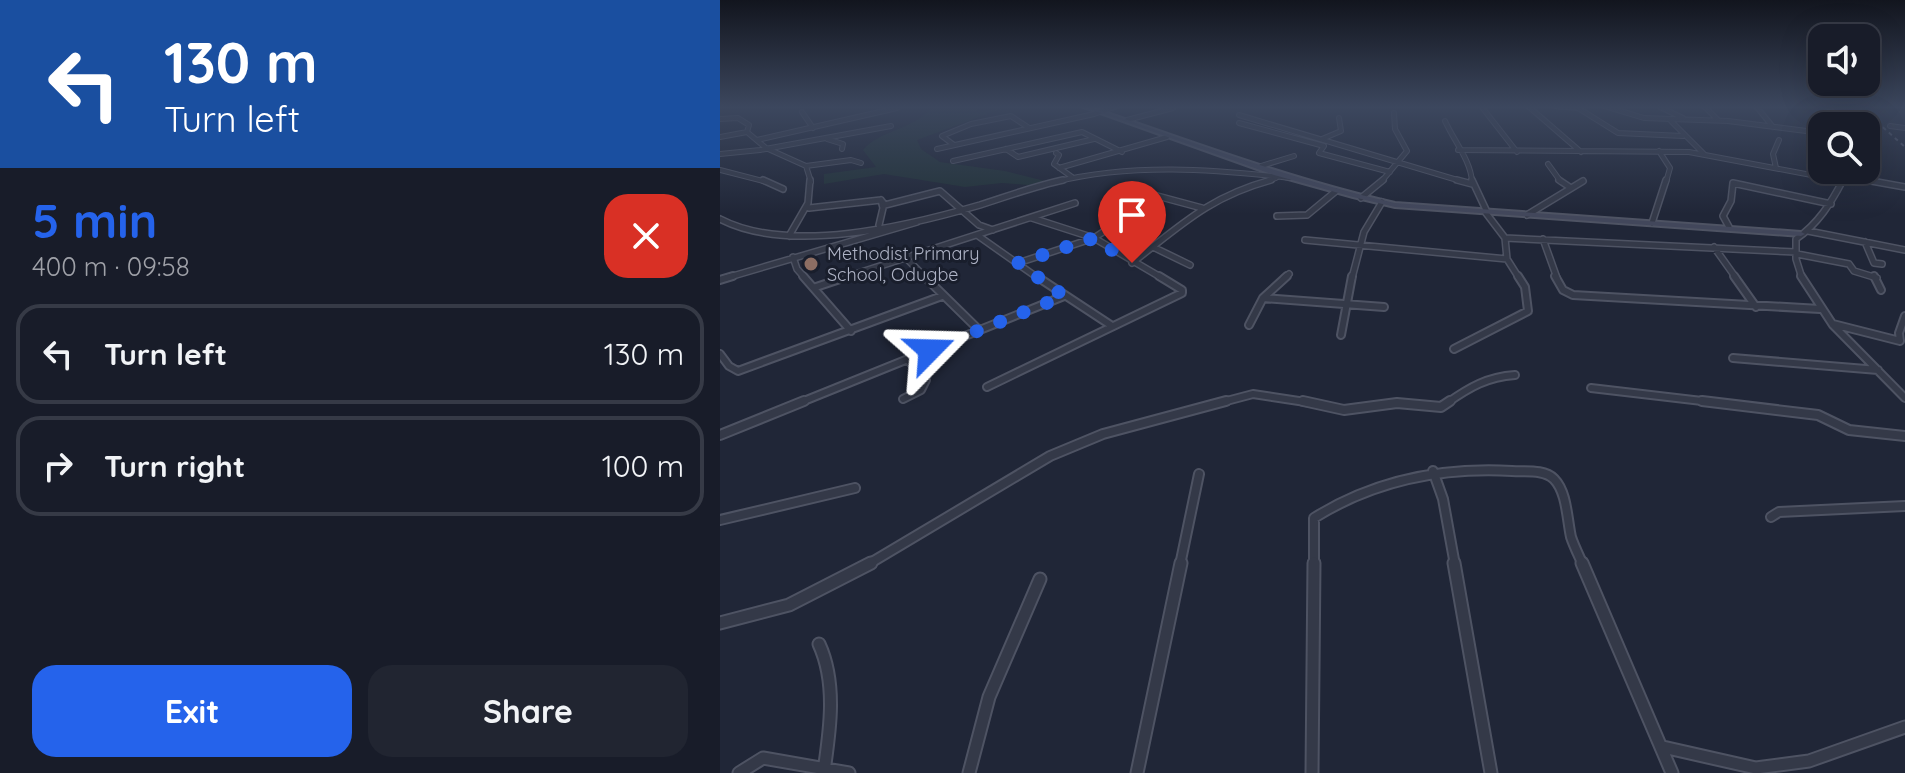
<!DOCTYPE html>
<meta charset="utf-8">
<style>
:root{--surface:#181c29;--page:#212531;--text:#f1f3f6;--muted:#9fa1a8;--line:#363a46;--accent:#2563eb}
body{margin:0;font-family:Quicksand,sans-serif;background:var(--page);color:var(--text);height:100vh;display:flex;flex-direction:column;font-size:30px;white-space:nowrap}
*{box-sizing:border-box;margin:0}
p{font-size:26px;color:var(--muted)}
.icon{flex:none;width:44px;height:44px;fill:none;stroke:currentColor;stroke-width:2;stroke-linecap:round;stroke-linejoin:round}
.map{position:relative;flex:1;overflow:hidden}
.sheet{display:flex;flex-direction:column;background:var(--surface);width:720px}
.sheet>*{flex:none}
.banner{background:#1a4fa0;color:#fff;overflow:hidden}
.tools{position:absolute;left:1088px;top:24px;display:grid;gap:16px}
.tools a{display:grid;place-items:center;width:72px;height:72px;border-radius:16px;background:var(--surface);box-shadow:0 8px 32px #0002,0 0 0 2px var(--line);font-size:40px}
.pin{position:absolute;display:grid;place-items:center;width:68px;height:68px;color:#fff;margin:-82px -34px;border-radius:50% 50% 50% 0;rotate:-45deg;box-shadow:0 0 8px #0007}
.pin .icon{rotate:45deg}
.me{position:absolute;width:88px;margin:-44px;rotate:68deg;stroke-linejoin:round;filter:drop-shadow(0 0 6px #0008)}
.turn{display:flex;align-items:center;gap:28px;height:168px;padding:0 32px;font-size:36px}
.turn .icon{width:104px;height:104px;stroke-width:2.5}
.turn b{display:block;font-size:56px;line-height:68px}
.round{display:grid;place-items:center;flex:none;width:84px;height:84px;border-radius:24px;background:var(--page)}
.headline{display:flex;align-items:center;justify-content:space-between;height:136px;padding:0 32px}
h1{font-size:48px;font-weight:700;line-height:60px;color:var(--accent)}
.cta{display:flex;gap:16px;margin-top:auto;padding:16px 32px}
.cta a{flex:1;height:92px;border-radius:24px;background:var(--accent);color:#fff;font-size:32px;font-weight:700;line-height:92px;text-align:center}
.cta a+a{background:var(--page);color:var(--text)}
ul{padding:0;list-style:none}
li{display:flex;align-items:center;gap:24px;height:100px;margin:0 16px 12px;padding:0 16px;border:4px solid var(--line);border-radius:24px}
li div{flex:1}
li b{display:block;font-size:30px}
li em{font-style:normal}
main{display:flex;flex:1;min-height:0}
.map>svg:first-child{display:block}
</style>
<main>
<section class="sheet">
<div class="banner">
<div class="turn"><svg class="icon" aria-label="left" viewBox="0 0 24 24"><path d="M17 20v-9H6M10 6l-5 5 5 5"/></svg><div><b>130 m</b>Turn left</div></div>
</div>
<div class="headline"><div><h1>5 min</h1><p>400 m · 09:58</p></div><a class="round" style="background:#d93025;color:#fff"><svg class="icon" aria-label="close" viewBox="0 0 24 24"><path d="M6 6l12 12M18 6L6 18"/></svg></a></div>
<ul>
<li><svg class="icon" aria-label="left" viewBox="0 0 24 24"><path d="M17 20v-9H6M10 6l-5 5 5 5"/></svg><div><b>Turn left</b></div><em>130 m</em></li>
<li><svg class="icon" aria-label="right" viewBox="0 0 24 24"><path d="M7 20v-9h11M14 6l5 5-5 5"/></svg><div><b>Turn right</b></div><em>100 m</em></li>
</ul>
<div class="cta"><a>Exit</a><a>Share</a></div>
</section>
<div class="map">
<svg width="1185" height="773" viewBox="0 0 1185 773">
<rect width="100%" height="100%" fill="#202637"/>
<path fill="#223238" d="M213,106h44v6l45,-6 -24,4 -81,30 4,9 19,13 65,9 40,10 -17,4 -26,-2 -37,4 -81,-13 -60,10v-10l52,-7 -13,-17c18,-21 50,-19 70,-44z"/>
<g fill="none" stroke-linecap="round" stroke-linejoin="round">
<g stroke="#4e5363" stroke-width="6">
<path id="street-far4" d="M761,106l36,46
M808,106l53,46
M834,106l24,2 40,25 65,3
M884,106l40,12 84,3 94,12
M938,106l25,12
M984,106l14,14
M1036,106l17,21
M1108,106l14,20
M82,112l11,16
M519,115l225,67
M0,119l18,-1 11,7 -2,7
M407,120l46,-12
M725,121c9,20 26,40 27,61
M951,121l33,33
M519,123l85,23 -5,7 71,19
M1170,126l15,2
M0,137l27,-5 19,16 40,18 5,16
M107,139l16,5 -1,5
M602,139l19,-8 -2,-13
M37,140l140,-32
M234,145l-12,-9 29,-12 40,-8 18,12
M217,149l157,-35 23,-8
M286,149l12,8 76,-18
M738,150l231,2 154,29
M939,151l11,17 -4,14
M336,153l3,2 -5,9 18,13
M0,154l40,-4 131,-24
M233,161l129,-29 40,20
M828,164l13,18
M86,166l45,-6 10,3
M541,166l33,-10
M339,168l108,-31
M1056,168l-3,-14 6,-14
M0,170l47,12
M1127,176l29,6
M335,182c77,-19 157,-13 235,-4
M544,182l12,-4
M661,182l26,-31 -12,-22 -1,-16
M1122,182l6,-12"/>
</g>
<g stroke="#4e5363" stroke-width="8">
<path id="street-far3" d="M43,180l20,9
M737,180l15,4
M752,180l15,32
M839,180l12,8
M1115,180l8,1
M1146,180l39,7
M406,192l24,2 52,14
M641,198l22,-18
M161,200l4,5 55,-14 39,34 14,5
M89,208l72,-8 2,8 -4,17
M766,213l19,25 2,21 12,19
M807,215l56,-34
M557,216l30,-1 29,-24
M312,218l62,20 68,40
M0,219c69,36 188,7 260,-14 28,-9 55,-19 83,-25
M932,223l14,-43
M1009,227l-6,-11 8,-15 2,-18 98,21
M1088,231l97,19
M257,235l61,43
M69,236l19,-33 2,-23
M785,238l291,14
M823,239l14,39
M585,240l202,19
M1145,242l9,21 8,1
M433,247l37,18
M994,247l22,31
M1077,254l52,10 5,7 23,7
M73,257l4,12 8,9
M185,257l21,21
M298,263l76,-25 39,-26
M412,263c49,-38 77,-66 139,-83
M6,278l191,-56
M123,278l232,-75
M564,278l5,-4
M632,278l12,-46 18,-30
M1082,278l-6,-19v-20c22,-15 35,-36 47,-59"/>
</g>
<g stroke="#4e5363" stroke-width="10">
<path id="street-far2" d="M83,276l48,55
M204,276l55,54
M316,276l76,50
M835,276l8,14 10,5 247,14
M1014,276l22,31
M1081,276l32,49 72,73
M1154,276l7,14
M0,280l13,-4
M96,287l33,-11
M543,298l121,9
M1113,324l67,17 -1,-8 6,-17
M529,325l14,-27 24,-22
M621,335l11,-59
M734,349l74,-38 -3,-24 -7,-11
M0,354l9,12 9,5 204,-75
M1013,358l145,12
M267,387l195,-94v-3l-23,-14
M871,388l128,15
M183,399l18,-9 5,-10 -19,-21
M79,403l265,-107
M499,403l34,-9 59,9
M727,403c23,-16 40,-26 68,-28"/>
</g>
<g stroke="#4e5363" stroke-width="12">
<path id="street-far1" d="M583,401l41,9 53,-7 44,4 9,-6
M982,401l116,14 31,15 56,6
M0,435l84,-34
M713,471l10,28 12,66
M1051,517l8,-5 126,-6
M0,520l135,-32
M147,565l183,-109 53,-22 123,-33
M460,565l19,-91
M594,565v-47c61,-38 127,-51 198,-47 13,1 32,-2 42,8 13,13 13,40 17,58 3,9 8,19 12,28"/>
</g>
<g stroke="#4e5363" stroke-width="15">
<path id="street" d="M734,563l37,210
M862,563l90,210
M0,623l69,-18 82,-42
M99,644c18,39 11,86 5,127
M943,747l93,21 53,-7 96,-34
M19,773l24,-15 86,15
M249,773l20,-76 51,-118
M417,773l44,-210
M592,773l2,-210"/>
</g>
<g stroke="#4e5363" stroke-width="4">
<path id="secondary" d="M361,106h6c102,35 203,73 308,97l406,29 4,2 -4,2 -406,-29 -42,-10 -79,-22z"/>
</g>
<use href="#street-far4" stroke="#343948" stroke-width="4"/>
<use href="#street-far3" stroke="#343948" stroke-width="5"/>
<use href="#street-far2" stroke="#343948" stroke-width="6"/>
<use href="#street-far1" stroke="#343948" stroke-width="8"/>
<use href="#street" stroke="#343948" stroke-width="11"/>
<use href="#secondary" fill="#42475b" fill-rule="evenodd"/>
<path stroke="#565c6f" stroke-width="2" stroke-dasharray="4 4" stroke-linecap="butt" d="M1139,106l46,41"/>
</g>
<linearGradient id="sky" x2="0" y2="1"><stop stop-color="#12151e"/><stop offset="0.5" stop-color="#3c475e"/><stop offset="1" stop-color="#3c475e" stop-opacity="0"/></linearGradient>
<rect width="1185" height="214" fill="url(#sky)"/>
<g fill="none" stroke-linecap="round" stroke-linejoin="round">
<path stroke="#2563eb" stroke-width="14" stroke-dasharray="0 25.2" d="M210,350l134,-54 -46,-33 76,-25 38,25"/>
</g>
<circle fill="#8d6e63" stroke="#191e2c" stroke-width="3" cx="91" cy="264" r="8"/>
<g text-anchor="middle" stroke-width="6" stroke-linejoin="round" paint-order="stroke">
<g font-size="18" fill="#aeb3c5" stroke="#191e2c" text-anchor="start">
<text x="107" y="260">Methodist Primary<tspan x="107" dy="21">School, Odugbe</tspan></text>
</g>
</g>
</svg>
<div class="tools">
<a><svg class="icon" aria-label="sound" viewBox="0 0 24 24"><path d="M4 9h4l5-4v14l-5-4H4zM17 9q2 3 0 6"/></svg></a>
<a><svg class="icon" aria-label="search" viewBox="0 0 24 24"><circle cx="10" cy="10" r="6"/><path d="M15 15l6 6"/></svg></a>
</div>
<div class="pin" style="left:412px;top:263px;background:#d93025"><svg class="icon" aria-label="arrive" viewBox="0 0 24 24"><path d="M6 21V4h12l-3 4 3 4H6"/></svg></div>
<svg class="me" style="left:210px;top:350px" viewBox="-20 -20 40 40"><path d="M0-17L14 15 0 8-14 15z" fill="#2563eb" stroke="#fff" stroke-width="4"/></svg>
</div>
</main>
